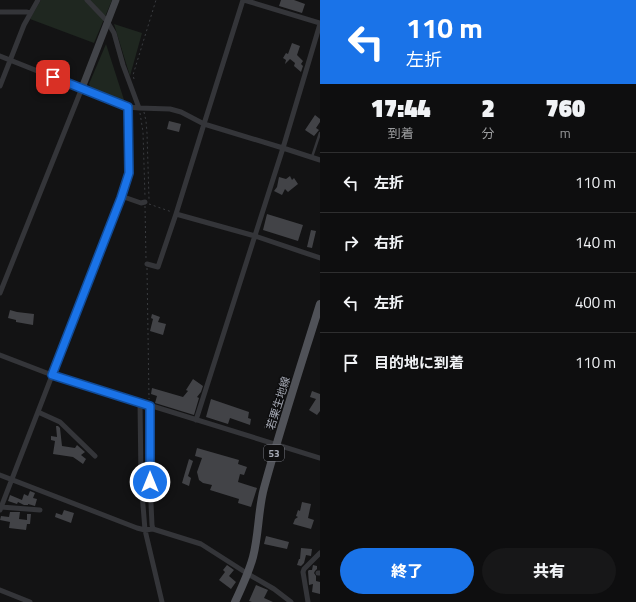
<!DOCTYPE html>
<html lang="ja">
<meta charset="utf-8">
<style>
:root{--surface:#0e0e0f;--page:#171718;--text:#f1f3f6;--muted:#9b9c9e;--line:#2e2e2f;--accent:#1a73e8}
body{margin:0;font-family:"Titillium Web","Noto Sans JP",sans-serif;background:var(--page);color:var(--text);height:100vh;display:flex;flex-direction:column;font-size:15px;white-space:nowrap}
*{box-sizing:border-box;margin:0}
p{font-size:13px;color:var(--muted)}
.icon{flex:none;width:22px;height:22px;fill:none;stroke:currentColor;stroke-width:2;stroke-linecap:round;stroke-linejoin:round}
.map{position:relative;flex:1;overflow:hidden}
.details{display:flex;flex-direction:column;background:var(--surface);width:316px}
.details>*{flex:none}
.guide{background:#1a73e8;color:#fff;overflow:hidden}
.pin{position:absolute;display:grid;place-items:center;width:34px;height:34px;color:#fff;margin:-17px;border-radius:8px;box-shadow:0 2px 6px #0006}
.me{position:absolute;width:44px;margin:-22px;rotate:0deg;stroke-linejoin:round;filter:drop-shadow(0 0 3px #0008)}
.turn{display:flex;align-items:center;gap:14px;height:84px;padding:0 20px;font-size:18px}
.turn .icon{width:52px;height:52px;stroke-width:2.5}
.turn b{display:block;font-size:28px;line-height:34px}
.eta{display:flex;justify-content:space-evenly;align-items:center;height:68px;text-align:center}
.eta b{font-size:24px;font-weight:800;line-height:28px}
.button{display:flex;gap:8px;margin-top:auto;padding:8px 20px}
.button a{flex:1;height:46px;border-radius:24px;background:var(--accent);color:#fff;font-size:16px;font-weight:800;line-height:46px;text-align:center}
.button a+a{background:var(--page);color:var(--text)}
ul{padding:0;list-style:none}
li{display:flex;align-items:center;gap:12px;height:60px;padding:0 20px;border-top:1px solid var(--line)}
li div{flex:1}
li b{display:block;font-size:15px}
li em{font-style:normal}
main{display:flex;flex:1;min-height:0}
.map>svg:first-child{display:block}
</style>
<main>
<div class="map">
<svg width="320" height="602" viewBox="0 0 320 602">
<rect width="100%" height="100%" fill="#131314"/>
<path fill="#1f2720" d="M41,0h71l-18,43 -64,-24z
M114,24l28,9 -12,43z
M106,44l19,59 -34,-14 -2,-5z"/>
<path fill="#424347" d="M281,0h13l11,4 -3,9 -23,-7z
M292,43l8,3 -3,9 6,6 -2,3 2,2 -2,6 -7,-6 1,-3 -5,-4 -5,5 1,-4 -3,-2 3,-5 2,1z
M315,115l5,4v3l-4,6 3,2 -5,6 -9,-6z
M169,121l12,3 -2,8 -12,-3z
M290,176l2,4 2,-2 4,6 -10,8 -3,-3 -3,6 -8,-4 3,-4 2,-10 7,2z
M267,214l36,11 -5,16 -35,-11z
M311,230l5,1 -4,17 -5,-1z
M10,310l7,2 17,2 -1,11 -17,-3v-2l-8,-2z
M152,314l8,3 -2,5 8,2 -3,11 -13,-4 3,-12 -2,-1z
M193,379l10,7 -2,6 -4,5 2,1 -5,17 -39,-12 2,-7 -6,-2 1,-6 31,9 5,-6 -2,-1z
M312,391l8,3v17l-3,4 -8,-5 7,-11 -6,-2z
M211,399l38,13 -1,6 3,1 -1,6 -20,-7 -2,6 -22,-7z
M267,418l9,2 -3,11 -9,-3z
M56,426h2l2,2 2,18 13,2 2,-3 8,7 -4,3 5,4 -3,5 -10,-7 -20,-3 2,-13 -4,-1v-4l6,1z
M197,448l42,12 -1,4 9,3 -3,8 -4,-1 -2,8 19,6 -6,19 -13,-4 1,-4 -29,-9 2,-5 -9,-2 -4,-3 -2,-8 5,-14 -7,-2z
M189,459l4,2 -5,15 3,2 -2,8 -7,-3z
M30,491l5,2 -2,5 4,1 -2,7 -7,-2v1h-4l-6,-3 -1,2 -9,-3 2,-6 12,5 2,-6 4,2z
M302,502l9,2 -3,14 6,2 -3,9 -18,-5 2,-5 3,-2 -2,-1 2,-6 2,1z
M64,510l10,3 -3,10 -16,-6 1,-4 6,2z
M10,512h10l-1,7 8,1v-6h4l-1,10h-3l-1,6 -17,-2 1,-6 -10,-2 1,-4 8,1z
M266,536l23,6 -2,7 -23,-5z
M301,548l11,1 -1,7 -5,-1 -2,8 -3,3 -4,-1 2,-6h1z
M227,565l7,5 -5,6 7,6 -5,7 -12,-9 6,-8 -2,-2z
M313,565l4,1v3l-2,2 -1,2 2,3v5l4,1v12l-8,-2 1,-8 -4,1 -1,-14 1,-1h3z
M256,585l12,5 -4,8 9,4h-21l-3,-1z"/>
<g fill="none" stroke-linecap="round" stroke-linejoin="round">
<path stroke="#3a3c40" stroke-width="1" stroke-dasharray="2 3" stroke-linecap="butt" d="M134,79l-1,-4 23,-75
M144,112l2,9 1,12 2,66
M140,113l3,19 2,65
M149,204l23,8
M145,206l1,53
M147,268l2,131"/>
<path stroke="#343539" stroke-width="2.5" d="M312,157l8,-24"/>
<path stroke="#343539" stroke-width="5" d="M87,0l20,21 7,12 9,32 16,43
M244,0l76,23
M0,12h27l3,1
M320,24l-37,124 37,12
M0,56l128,51 11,1 31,1 11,3 23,12 79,24 -87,272
M0,86l24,-61 14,-25
M121,196l20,7 4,-1
M176,214l79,22 65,22
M147,264l11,3 18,-53 28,-90 39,-124
M0,293l82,-205
M0,355l52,20 268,83
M140,402l1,78 4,50 17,72
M149,406l1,76 2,43 1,4
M38,412l22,10 35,34
M0,475l137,53 8,2 8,-1 48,15 47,30 26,15 17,13
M1,507l39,3
M0,510l121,-313 8,-24 -1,-66
M318,573h2
M0,590l30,12
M308,602l-5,-30 1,-3 16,-16"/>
<path stroke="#424449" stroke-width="7" d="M82,88l34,-88"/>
<path stroke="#505258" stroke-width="8" d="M235,602c7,-15 14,-30 18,-45 6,-23 5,-47 11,-69 17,-62 37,-123 56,-184"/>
</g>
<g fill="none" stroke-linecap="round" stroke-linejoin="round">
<g stroke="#114b97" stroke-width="10">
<path id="route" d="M53,77l75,30 1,66 -8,25 -69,177 98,31v76"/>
</g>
<use href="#route" stroke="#1a73e8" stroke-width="7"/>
</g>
<g text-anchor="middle" stroke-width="3" stroke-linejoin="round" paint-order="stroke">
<rect fill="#0e0e0f" stroke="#787a82" stroke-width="1" x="264" y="445" width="20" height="16" rx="3"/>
<g font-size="10" font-weight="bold" fill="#a5a9b4">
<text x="274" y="457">53</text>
</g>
<g font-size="11" fill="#a5a9b4" stroke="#0e0e0f">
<text transform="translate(278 403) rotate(-73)" y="4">若栗生地線</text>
</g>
</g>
</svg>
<div class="pin" style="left:53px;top:77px;background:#d93025"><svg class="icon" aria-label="arrive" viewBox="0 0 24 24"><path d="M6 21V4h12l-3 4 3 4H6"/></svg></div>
<svg class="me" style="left:150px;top:482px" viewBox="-20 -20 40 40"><circle r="17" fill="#1a73e8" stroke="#fff" stroke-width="3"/><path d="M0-11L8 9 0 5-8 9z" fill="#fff"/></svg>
</div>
<section class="details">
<div class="guide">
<div class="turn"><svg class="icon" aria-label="left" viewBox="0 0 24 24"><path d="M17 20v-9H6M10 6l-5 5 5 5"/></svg><div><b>110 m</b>左折</div></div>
</div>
<div class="eta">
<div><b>17:44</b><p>到着</p></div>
<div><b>2</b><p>分</p></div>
<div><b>760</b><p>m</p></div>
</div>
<ul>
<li><svg class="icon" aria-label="left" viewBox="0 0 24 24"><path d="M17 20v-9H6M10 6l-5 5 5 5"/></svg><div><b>左折</b></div><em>110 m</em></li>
<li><svg class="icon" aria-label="right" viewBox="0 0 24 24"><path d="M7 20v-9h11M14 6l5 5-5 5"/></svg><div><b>右折</b></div><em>140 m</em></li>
<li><svg class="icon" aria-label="left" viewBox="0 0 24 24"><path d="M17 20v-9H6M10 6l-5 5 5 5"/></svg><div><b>左折</b></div><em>400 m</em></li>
<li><svg class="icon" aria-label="arrive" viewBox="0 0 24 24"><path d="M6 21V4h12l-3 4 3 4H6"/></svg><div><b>目的地に到着</b></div><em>110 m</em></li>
</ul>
<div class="button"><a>終了</a><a>共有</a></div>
</section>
</main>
